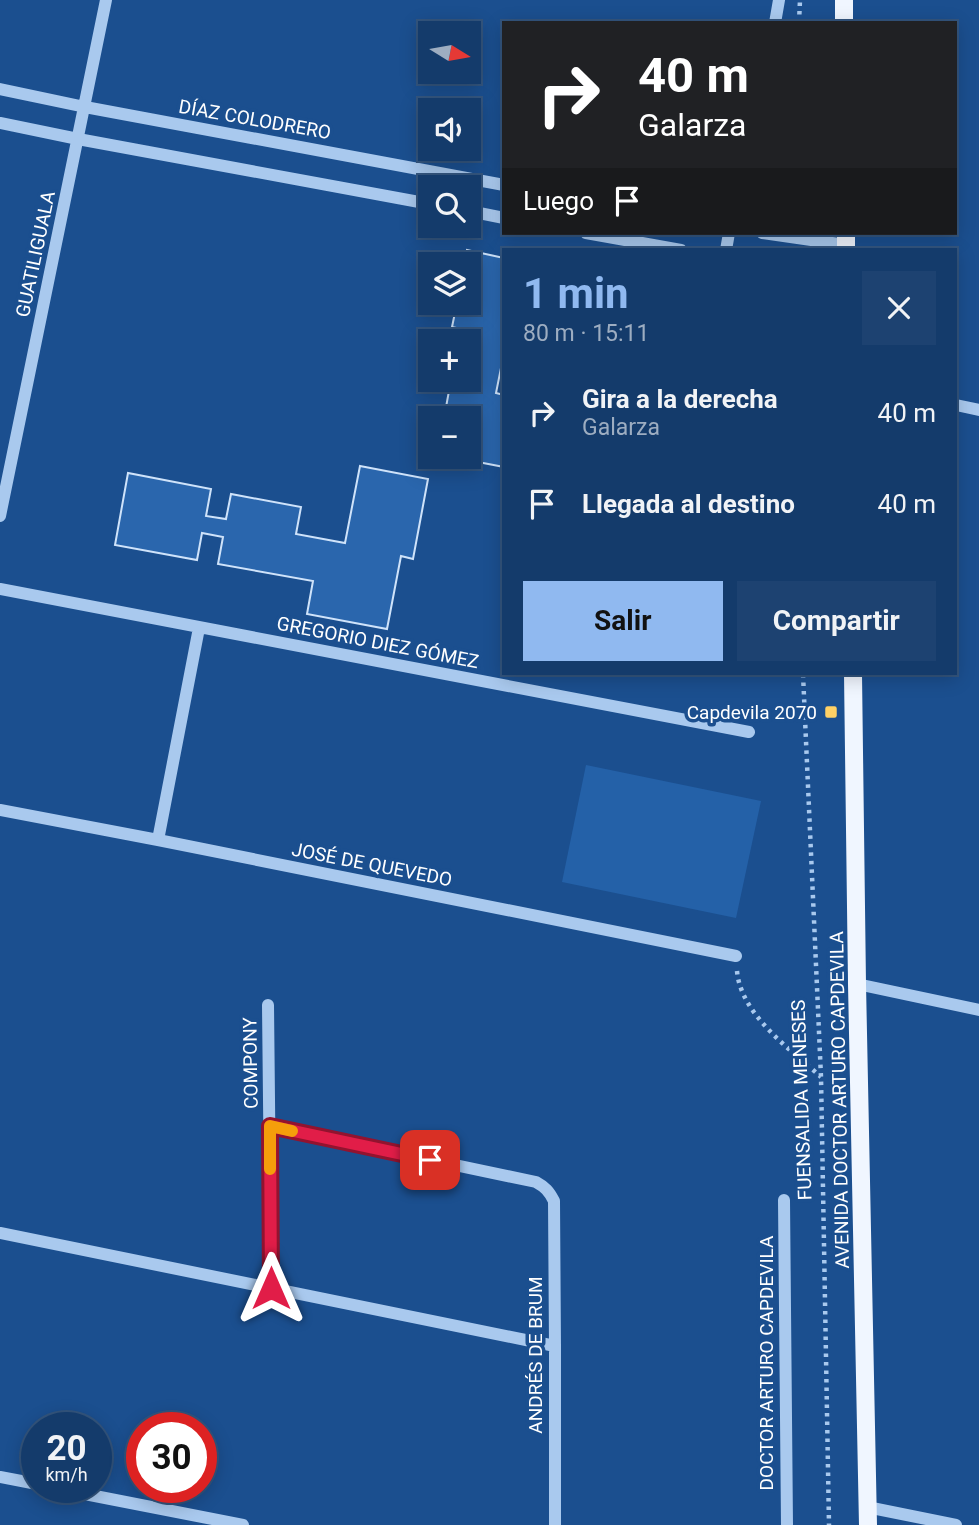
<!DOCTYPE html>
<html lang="es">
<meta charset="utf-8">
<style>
:root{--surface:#143b6b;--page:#1d4271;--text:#f1f3f6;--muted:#9dadc1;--line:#33557e;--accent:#90b9f0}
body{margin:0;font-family:Roboto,sans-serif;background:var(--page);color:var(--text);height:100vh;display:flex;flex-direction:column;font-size:26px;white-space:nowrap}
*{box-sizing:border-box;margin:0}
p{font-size:23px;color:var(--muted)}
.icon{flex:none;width:38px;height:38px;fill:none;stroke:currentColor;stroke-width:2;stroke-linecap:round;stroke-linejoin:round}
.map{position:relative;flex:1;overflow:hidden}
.drawer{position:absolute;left:502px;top:248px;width:455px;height:427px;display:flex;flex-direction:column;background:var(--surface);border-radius:0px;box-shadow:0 4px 18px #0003,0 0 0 2px var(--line)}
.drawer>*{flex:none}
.hud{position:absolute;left:502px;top:21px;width:455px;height:214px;border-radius:0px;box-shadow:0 4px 18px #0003,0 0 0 2px var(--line);background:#202124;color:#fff;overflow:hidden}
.needle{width:46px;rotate:101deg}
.fabs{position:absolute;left:418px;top:21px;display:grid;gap:14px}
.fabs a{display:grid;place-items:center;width:63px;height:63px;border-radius:0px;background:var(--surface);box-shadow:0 4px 18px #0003,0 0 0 2px var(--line);font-size:35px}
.speed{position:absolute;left:21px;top:1412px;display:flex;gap:14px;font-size:35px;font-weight:700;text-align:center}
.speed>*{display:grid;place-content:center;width:91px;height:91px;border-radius:50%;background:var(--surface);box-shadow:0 4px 18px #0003,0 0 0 2px var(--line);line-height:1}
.speed small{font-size:18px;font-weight:400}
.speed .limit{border:10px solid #d22;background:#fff;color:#111}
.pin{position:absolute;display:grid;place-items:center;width:60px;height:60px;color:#fff;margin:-30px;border-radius:14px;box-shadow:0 4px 10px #0006}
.me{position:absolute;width:77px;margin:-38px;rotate:0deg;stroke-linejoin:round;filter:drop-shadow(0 0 5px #0008)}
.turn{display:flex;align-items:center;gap:24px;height:147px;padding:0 21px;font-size:32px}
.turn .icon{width:91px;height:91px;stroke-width:2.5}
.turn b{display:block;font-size:49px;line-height:60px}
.then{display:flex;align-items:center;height:66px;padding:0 21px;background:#0003;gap:14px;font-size:26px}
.round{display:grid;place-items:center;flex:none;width:74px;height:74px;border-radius:0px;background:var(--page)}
.overview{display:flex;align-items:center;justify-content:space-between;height:119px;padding:0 21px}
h1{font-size:42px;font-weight:700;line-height:52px;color:var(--accent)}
.button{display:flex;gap:14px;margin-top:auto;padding:14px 21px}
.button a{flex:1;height:80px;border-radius:0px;background:var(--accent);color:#111;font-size:28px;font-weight:700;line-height:80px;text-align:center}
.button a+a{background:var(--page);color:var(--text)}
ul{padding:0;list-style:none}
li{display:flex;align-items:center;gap:21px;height:91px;padding:0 21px}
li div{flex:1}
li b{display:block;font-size:26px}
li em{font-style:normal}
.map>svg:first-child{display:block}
</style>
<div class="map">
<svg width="979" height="1525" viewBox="0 0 979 1525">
<rect width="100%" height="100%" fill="#1b4f8f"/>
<path fill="#2461a8" d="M586,765l175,36 -25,117 -174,-36z"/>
<path fill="#2a66ad" stroke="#cfe3fa" stroke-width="2" d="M467,250l37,8v95l-8,40 8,2v72l-52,-10h17v-39h-25l7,-38h18v-39h-10l2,-12 -9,-2 5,-24h12v-39h-5z
M360,466l68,13 -15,80 -12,-3 -14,73 -80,-15 6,-33 -95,-17 5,-27 -21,-4 -5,27 -82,-15 13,-72 83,16 -5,27 20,3 5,-25 70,13 -5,27 49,9z"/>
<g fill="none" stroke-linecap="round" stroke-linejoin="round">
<path stroke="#a9c9ee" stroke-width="4.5" stroke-dasharray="3.5 5" stroke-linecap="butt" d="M799,23l1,-23
M803,674l18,403 8,448
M737,971c4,44 53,78 84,106"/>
<path stroke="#a9c9ee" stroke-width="12" d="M775,23l4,-23
M0,89l85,18 419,78
M0,123l78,16 352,65
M469,211l35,7
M586,233l95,17
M762,233l84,12
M726,250l3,-17
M956,405l23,5
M0,516l106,-516
M0,589l749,143
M0,810l158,30 578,116
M158,840l41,-212
M857,984l122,26
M268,1005l3,283
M270,1126l266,56c9,5 13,9 18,19l1,145v179
M784,1200l3,325
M0,1233l555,113
M0,1477l37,7
M54,1488l189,37
M867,1507l89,18"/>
<path stroke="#f0f6ff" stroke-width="18" d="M844,0v23
M846,233v17
M853,674l4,310 11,541"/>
</g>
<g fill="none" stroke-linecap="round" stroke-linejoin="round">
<g stroke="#92132f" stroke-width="18">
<path id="route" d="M271,1288l-1,-162 160,34"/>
</g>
<use href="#route" stroke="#e11d48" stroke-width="12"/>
<path stroke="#f59e0b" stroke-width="12" d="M270,1169v-43l22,5"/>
</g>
<rect fill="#ffd166" stroke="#1b4f8f" stroke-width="2.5" x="824" y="705" width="14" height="14" rx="3.5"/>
<g text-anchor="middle" stroke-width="7" stroke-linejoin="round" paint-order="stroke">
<g font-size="19" fill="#fff" stroke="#1b4f8f">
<text transform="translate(255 119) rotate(10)" y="7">DÍAZ COLODRERO</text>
<text transform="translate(35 254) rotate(-78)" y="7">GUATILIGUALA</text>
<text transform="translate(378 642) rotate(11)" y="7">GREGORIO DIEZ GÓMEZ</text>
<text transform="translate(372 864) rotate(11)" y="7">JOSÉ DE QUEVEDO</text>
<text transform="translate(250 1063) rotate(-91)" y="7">COMPONY</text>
<text transform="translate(801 1100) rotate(-92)" y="7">FUENSALIDA MENESES</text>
<text transform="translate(839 1100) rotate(-91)" y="7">AVENIDA DOCTOR ARTURO CAPDEVILA</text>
<text transform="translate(535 1355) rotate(-90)" y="7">ANDRÉS DE BRUM</text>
<text transform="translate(766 1363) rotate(-90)" y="7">DOCTOR ARTURO CAPDEVILA</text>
</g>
<g font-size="19" fill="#fff" stroke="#1b4f8f" text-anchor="end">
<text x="817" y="719">Capdevila 2070</text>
</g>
</g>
</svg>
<div class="fabs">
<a><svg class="needle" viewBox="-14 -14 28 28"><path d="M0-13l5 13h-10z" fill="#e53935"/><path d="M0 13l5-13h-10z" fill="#9dadc1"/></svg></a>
<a><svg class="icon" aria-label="sound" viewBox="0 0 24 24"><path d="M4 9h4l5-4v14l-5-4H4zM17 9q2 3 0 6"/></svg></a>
<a><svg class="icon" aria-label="search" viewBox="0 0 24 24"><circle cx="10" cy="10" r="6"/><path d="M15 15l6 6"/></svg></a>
<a><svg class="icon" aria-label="layers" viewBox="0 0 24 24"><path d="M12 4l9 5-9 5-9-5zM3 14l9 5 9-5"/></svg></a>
<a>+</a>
<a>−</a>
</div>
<div class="speed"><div>20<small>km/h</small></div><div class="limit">30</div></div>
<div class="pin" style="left:430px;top:1160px;background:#d93025"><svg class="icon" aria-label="arrive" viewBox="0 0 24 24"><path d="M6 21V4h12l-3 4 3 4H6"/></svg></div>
<svg class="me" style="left:271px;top:1288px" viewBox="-20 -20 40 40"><path d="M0-17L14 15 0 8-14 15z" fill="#e11d48" stroke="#fff" stroke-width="4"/></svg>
<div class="hud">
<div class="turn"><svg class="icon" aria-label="right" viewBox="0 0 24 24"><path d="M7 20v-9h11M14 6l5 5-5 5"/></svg><div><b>40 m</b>Galarza</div></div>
<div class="then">Luego<svg class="icon" aria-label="arrive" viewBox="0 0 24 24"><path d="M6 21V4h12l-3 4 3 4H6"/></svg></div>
</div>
<section class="drawer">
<div class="overview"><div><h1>1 min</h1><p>80 m · 15:11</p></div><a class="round"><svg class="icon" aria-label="close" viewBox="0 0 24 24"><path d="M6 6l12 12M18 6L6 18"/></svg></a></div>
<ul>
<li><svg class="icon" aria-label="right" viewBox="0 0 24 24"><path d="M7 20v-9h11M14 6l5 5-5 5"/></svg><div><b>Gira a la derecha</b><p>Galarza</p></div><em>40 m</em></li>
<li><svg class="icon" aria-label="arrive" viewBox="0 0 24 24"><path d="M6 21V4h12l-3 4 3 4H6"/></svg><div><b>Llegada al destino</b></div><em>40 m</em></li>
</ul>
<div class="button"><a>Salir</a><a>Compartir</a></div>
</section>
</div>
